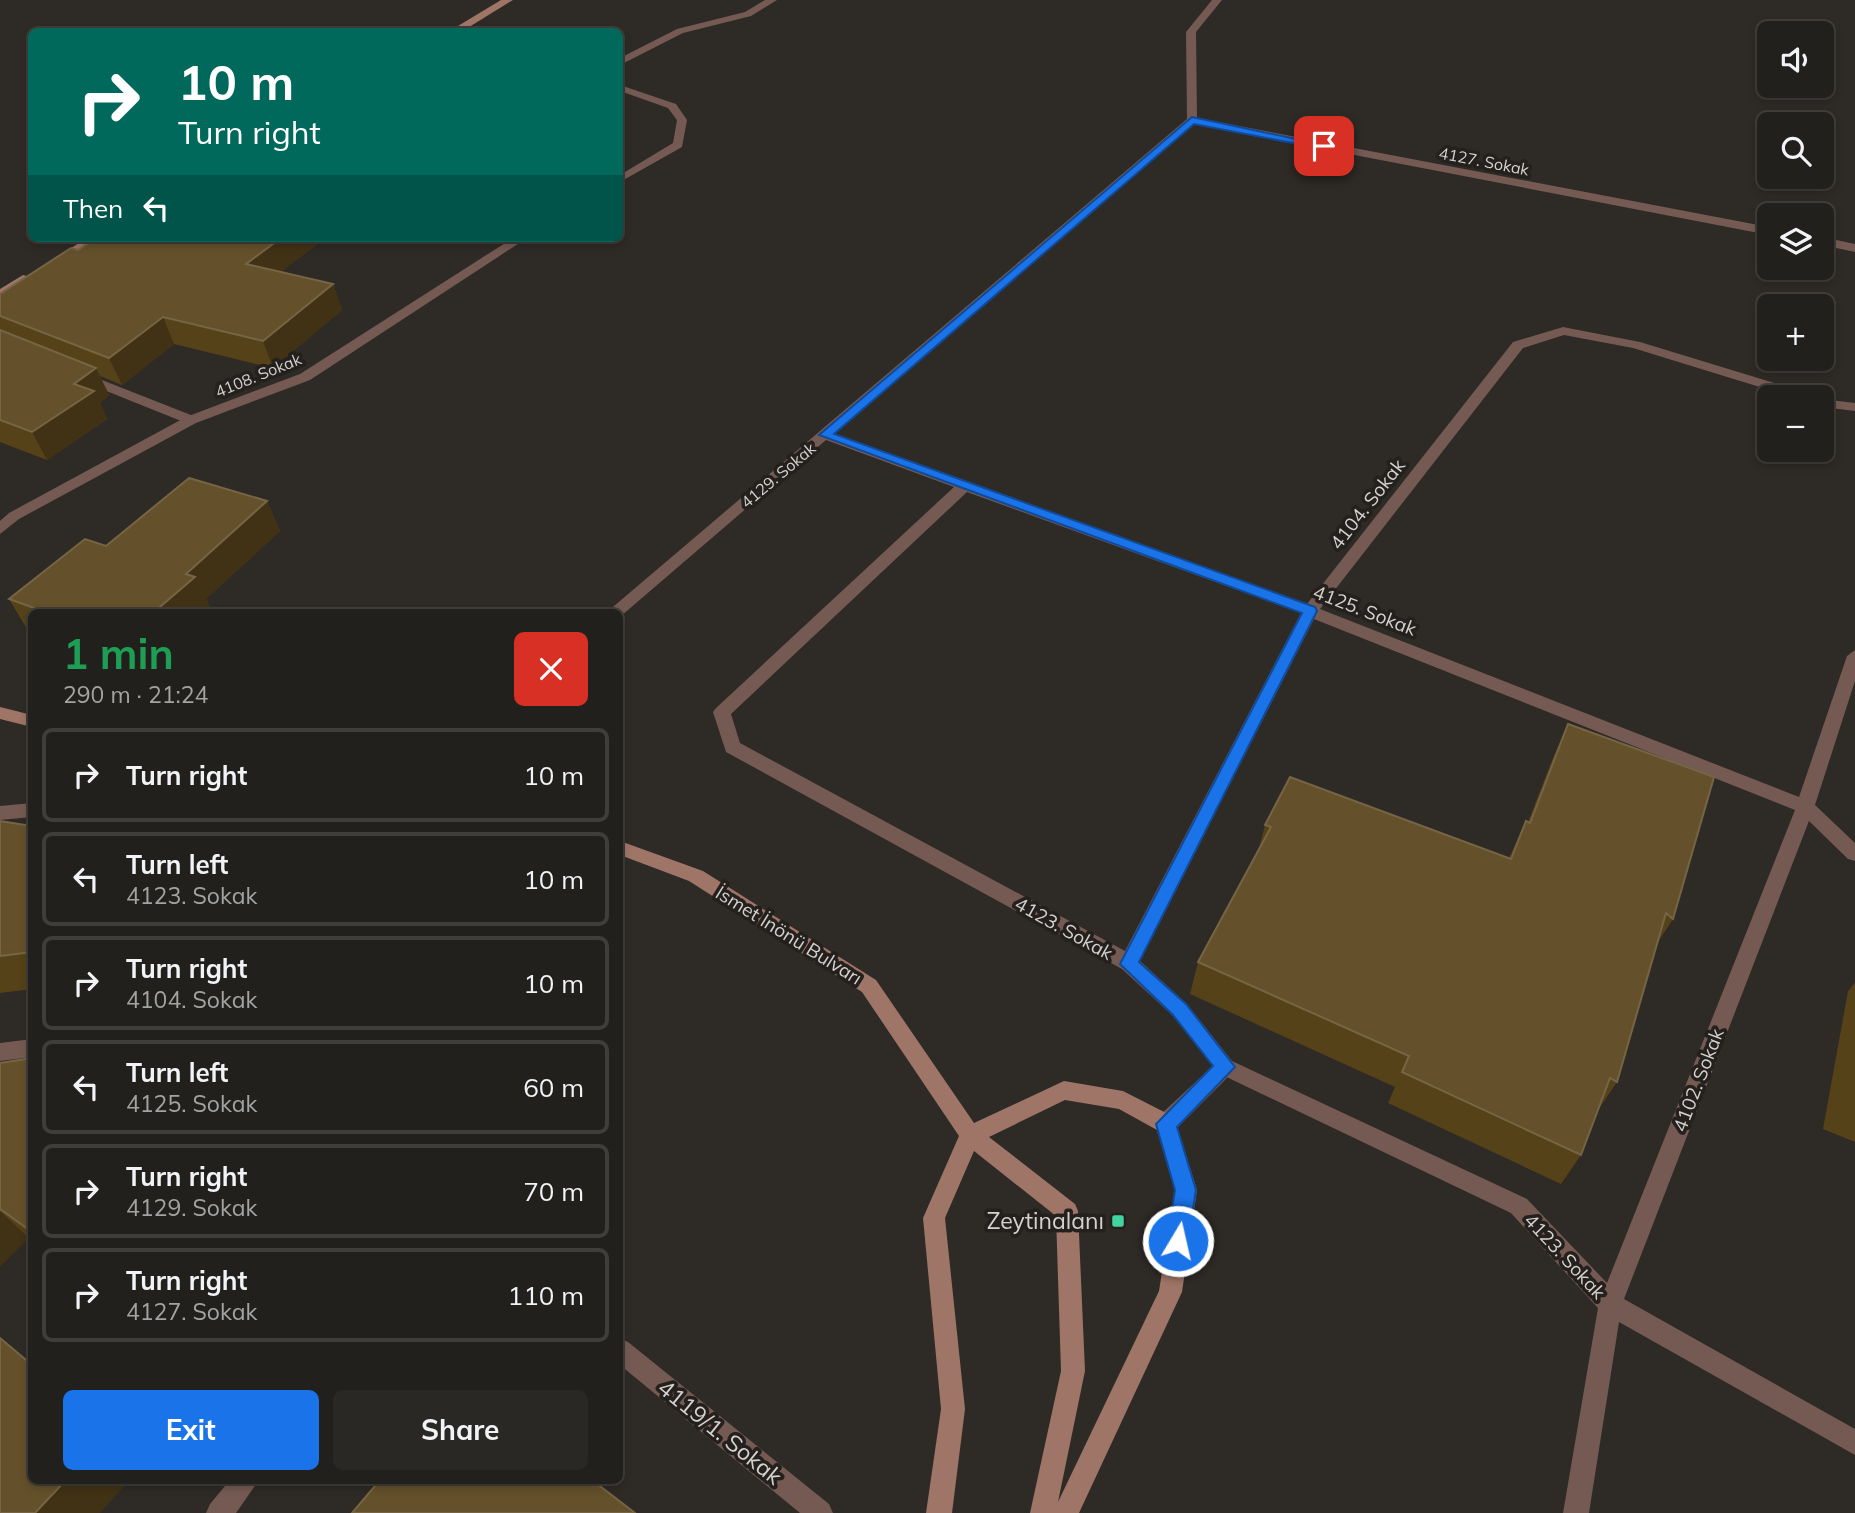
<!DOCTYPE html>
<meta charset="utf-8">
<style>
:root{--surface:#22201c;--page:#2a2825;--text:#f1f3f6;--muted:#a2a3a3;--line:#3f3e3b;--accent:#1a73e8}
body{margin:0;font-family:Mulish,sans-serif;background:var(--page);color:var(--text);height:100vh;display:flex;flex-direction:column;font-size:26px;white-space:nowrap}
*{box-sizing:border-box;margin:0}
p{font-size:23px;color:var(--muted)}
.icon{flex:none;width:38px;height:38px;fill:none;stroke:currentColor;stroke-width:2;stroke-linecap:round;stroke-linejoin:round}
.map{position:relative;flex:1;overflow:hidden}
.drawer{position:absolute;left:28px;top:609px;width:595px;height:875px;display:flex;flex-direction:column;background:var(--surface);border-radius:10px;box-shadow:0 4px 10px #0003,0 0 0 2px var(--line)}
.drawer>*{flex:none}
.guide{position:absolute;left:28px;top:28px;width:595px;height:214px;border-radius:10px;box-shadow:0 4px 10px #0003,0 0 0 2px var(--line);background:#00695c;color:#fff;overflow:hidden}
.buttons{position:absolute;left:1757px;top:21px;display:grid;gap:14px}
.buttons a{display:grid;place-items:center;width:77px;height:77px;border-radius:10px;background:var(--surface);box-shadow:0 4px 10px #0003,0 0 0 2px var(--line);font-size:35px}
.pin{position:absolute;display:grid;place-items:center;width:60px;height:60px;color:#fff;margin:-30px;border-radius:14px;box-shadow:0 4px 10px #0006}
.me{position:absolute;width:77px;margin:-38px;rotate:9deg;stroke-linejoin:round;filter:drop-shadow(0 0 5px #0008)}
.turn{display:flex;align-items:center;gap:24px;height:147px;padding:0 35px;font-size:32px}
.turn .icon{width:91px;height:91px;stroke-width:2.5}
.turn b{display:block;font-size:49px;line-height:60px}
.then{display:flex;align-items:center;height:66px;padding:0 35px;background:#0003;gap:14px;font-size:26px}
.round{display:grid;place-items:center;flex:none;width:74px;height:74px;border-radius:10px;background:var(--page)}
.headline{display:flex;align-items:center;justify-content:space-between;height:119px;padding:0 35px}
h1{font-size:42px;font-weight:700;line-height:52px;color:#1e9e55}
.action{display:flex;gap:14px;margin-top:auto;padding:14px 35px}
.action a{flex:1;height:80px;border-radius:10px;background:var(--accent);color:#fff;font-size:28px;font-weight:700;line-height:80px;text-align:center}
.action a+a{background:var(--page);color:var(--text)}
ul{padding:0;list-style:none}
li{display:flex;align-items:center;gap:21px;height:94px;margin:0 14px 10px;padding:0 21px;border:4px solid var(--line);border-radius:10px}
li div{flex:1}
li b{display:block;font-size:26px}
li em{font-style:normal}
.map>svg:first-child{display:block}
</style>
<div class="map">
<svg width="1855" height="1513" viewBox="0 0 1855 1513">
<rect width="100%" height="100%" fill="#2e2a26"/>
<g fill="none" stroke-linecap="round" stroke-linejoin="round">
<path fill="#745a52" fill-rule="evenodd" d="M84,373l112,44 2,3 -7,4 -5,-1 -107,-43v-6z
M1225,1058l7,3 3,6 -3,6 -58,58 -8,3 -8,-3 -3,-7 3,-7 60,-56z"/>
<path fill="#745a52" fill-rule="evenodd" d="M765,0h12l-26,16 -68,17 -63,32v-7l57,-29 68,-17z
M1212,0h10l-26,32 1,86 572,109v8l-575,-111 -361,309 474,171 206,-262 50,-15 77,15 170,52 2,3h-20l-159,-49 -69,-13 -41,13 -203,261 479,188 48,-141 8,-6v31l-40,124 40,38v18l-7,-2 -39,-38 -185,478 231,130v26l-236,-133 -30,191h-26l35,-205 -87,-95 -293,-140 -45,-57 -51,-47 -396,-217 -13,-40 3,-4 238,-221 -128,-47 -205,176 -1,-4h-13l580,-493 -1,-87zM967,492l334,121 -176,338 -385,-208 -9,-29zM1314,619l481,191 -188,473 -80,-84 -295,-138 -45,-57 -47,-43z
M620,85l56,19 11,16 -5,27 -62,35v-7l53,-32 4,-23 -9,-12 -48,-17z
M1822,237l33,7v8l-33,-7z
M513,238h14l-217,142 -114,43 -177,96 -19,15v-13l9,-8 177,-96 114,-43z
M1822,399l33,4v8l-33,-4z
M32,803v14l-32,3v-14z
M32,1039v18l-32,4v-18z
M620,1338l8,4 201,162 4,9h-33l-180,-148z
M230,1480h29l-23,33h-30l4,-9z"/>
<path fill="#9e7567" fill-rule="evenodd" d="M501,0h12l-52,32h-13z
M87,238h15l-40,25 -10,-3z
M23,275l10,3 -33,20v-9z
M0,707l32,8v12l-32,-8z
M620,841l83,30 173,109 98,143 90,-42 59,10 51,26 23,73 -15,102 -103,221h-49l31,-142 -5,-155 -82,-65 -29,67 20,191 -13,104h-26l15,-104 -18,-191 36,-82 -97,-144 -173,-111 -69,-26zM1065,1100l54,9 38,21 18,60 -16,101 -101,211 27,-131 -7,-160 -3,-7 -86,-67z"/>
</g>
<path fill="#564218" d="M78,250l203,22 52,12 9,26 -69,58 -99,-24 -52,41 -22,-9 9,19 -9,8 7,16 -60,41 -47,-18v-148z
M267,501l13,30 -74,68 4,8 -6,5h-172v19l-5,-2 -18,-30 97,-53z
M1568,724l105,195 -17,26 -39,137 -19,28 -17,45 -20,29 -173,-81 7,-16 -205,-93 8,-32 61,-113 6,-24 244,33 17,-37 2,1 25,-64z
M0,821l32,5v163l-32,4z
M1855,983v159l-32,-13 25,-138z
M32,1058v182l-3,-2 -29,28v-203z"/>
<path fill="#413215" d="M281,238h45l-70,53 -10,-27z
M333,284l9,26 -69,58 -10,-27z
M163,317l11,27 -52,41 -13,-27z
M96,368l13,27 -9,8 7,16 -60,41 -15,-28 42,-48z
M267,501l13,30 -74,68 4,8 -6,5h-50l32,-38z
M0,1211l29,27 -29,28z
M66,1480h64l-30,33h-65z"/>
<path fill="#64512b" stroke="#766545" stroke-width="2" d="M96,238h185l-35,26 87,20 -70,57 -100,-24 -54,41 -109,-42v-22l71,-46 7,2z
M0,330l96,38 -22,16 20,7 -62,41 -32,-12z
M189,478l78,23 -81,73 9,3 -41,35h-109l-36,-13 76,-60 21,7z
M1568,724l146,53 -41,142 -7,-6 -49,169 -7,-4 -29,77 -179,-83 7,-16 -211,-94 73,-135 -6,-2 25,-48 221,82 15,-38 4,2z
M0,821l32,5v126l-32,4z
M32,1058v174l-32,-23v-146z
M0,1338l32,27v115h34l-31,33h-35z
M380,1480h212l43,33h-283z"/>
<path fill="#1a73e8" stroke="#114b97" stroke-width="2" d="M1192,117l137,29 -5,3 -130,-25 -360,310 481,173 2,4 -178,351 47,42 49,63 -58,60 19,63 -8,51 -3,7 -7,2 -8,-2 -3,-7 8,-51 -19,-66 57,-58 -40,-51 -53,-51 182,-351 -483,-178z"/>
<rect fill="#42d4a0" stroke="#24201d" stroke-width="2.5" x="1111" y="1214" width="14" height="14" rx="3.5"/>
<g text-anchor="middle" stroke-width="7" stroke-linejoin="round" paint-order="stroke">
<g font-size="16" fill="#d4d1cf" stroke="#24201d">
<text transform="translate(1484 161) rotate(11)" y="6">4127. Sokak</text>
<text transform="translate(258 375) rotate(-22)" y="6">4108. Sokak</text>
<text transform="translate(778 475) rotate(-40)" y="6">4129. Sokak</text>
</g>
<g font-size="19" fill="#d4d1cf" stroke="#24201d">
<text transform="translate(1367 504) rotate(-52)" y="7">4104. Sokak</text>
<text transform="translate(1365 610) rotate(21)" y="7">4125. Sokak</text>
<text transform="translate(1064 928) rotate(29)" y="7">4123. Sokak</text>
<text transform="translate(789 935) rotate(32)" y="7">İsmet İnönü Bulvarı</text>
<text transform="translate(1698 1080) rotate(-69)" y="7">4102. Sokak</text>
<text transform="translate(1565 1256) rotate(47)" y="7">4123. Sokak</text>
</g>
<g font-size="23" fill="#d4d1cf" stroke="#24201d" text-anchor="end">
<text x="1104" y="1229">Zeytinalanı</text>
</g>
<g font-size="23" fill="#d4d1cf" stroke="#24201d">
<text transform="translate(720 1432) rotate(39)" y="8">4119/1. Sokak</text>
</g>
</g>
</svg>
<div class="buttons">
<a><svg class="icon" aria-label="sound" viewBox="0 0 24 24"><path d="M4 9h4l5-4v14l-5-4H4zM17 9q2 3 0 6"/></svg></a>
<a><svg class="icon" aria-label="search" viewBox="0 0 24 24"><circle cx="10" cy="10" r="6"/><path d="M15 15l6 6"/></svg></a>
<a><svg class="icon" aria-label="layers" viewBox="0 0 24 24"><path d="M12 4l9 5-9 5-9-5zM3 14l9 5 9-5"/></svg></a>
<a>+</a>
<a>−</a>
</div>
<div class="pin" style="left:1324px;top:146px;background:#d93025"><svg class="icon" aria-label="arrive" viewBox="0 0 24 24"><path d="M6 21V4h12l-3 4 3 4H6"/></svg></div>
<svg class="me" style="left:1178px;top:1241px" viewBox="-20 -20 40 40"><circle r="17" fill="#1a73e8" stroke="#fff" stroke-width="3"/><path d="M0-11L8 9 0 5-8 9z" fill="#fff"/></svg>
<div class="guide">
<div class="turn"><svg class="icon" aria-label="right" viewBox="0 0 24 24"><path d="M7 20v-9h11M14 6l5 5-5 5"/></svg><div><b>10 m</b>Turn right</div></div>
<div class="then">Then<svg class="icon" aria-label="left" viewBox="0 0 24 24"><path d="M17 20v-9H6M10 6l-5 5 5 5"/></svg></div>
</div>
<section class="drawer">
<div class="headline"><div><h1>1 min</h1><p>290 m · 21:24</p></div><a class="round" style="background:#d93025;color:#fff"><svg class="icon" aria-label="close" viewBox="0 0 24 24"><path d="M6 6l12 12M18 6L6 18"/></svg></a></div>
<ul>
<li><svg class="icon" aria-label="right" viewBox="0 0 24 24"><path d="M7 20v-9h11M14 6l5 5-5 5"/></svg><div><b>Turn right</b></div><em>10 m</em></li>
<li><svg class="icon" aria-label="left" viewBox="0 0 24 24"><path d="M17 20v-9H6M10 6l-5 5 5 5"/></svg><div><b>Turn left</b><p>4123. Sokak</p></div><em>10 m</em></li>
<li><svg class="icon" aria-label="right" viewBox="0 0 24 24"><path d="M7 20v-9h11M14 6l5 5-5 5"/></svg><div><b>Turn right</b><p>4104. Sokak</p></div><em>10 m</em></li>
<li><svg class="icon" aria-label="left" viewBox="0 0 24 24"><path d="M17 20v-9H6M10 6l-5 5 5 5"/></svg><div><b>Turn left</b><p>4125. Sokak</p></div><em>60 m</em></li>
<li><svg class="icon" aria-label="right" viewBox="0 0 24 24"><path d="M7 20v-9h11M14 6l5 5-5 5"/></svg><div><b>Turn right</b><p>4129. Sokak</p></div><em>70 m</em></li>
<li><svg class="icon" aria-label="right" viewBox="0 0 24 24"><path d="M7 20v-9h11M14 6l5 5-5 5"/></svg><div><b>Turn right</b><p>4127. Sokak</p></div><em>110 m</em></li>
</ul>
<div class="action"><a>Exit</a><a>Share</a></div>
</section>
</div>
